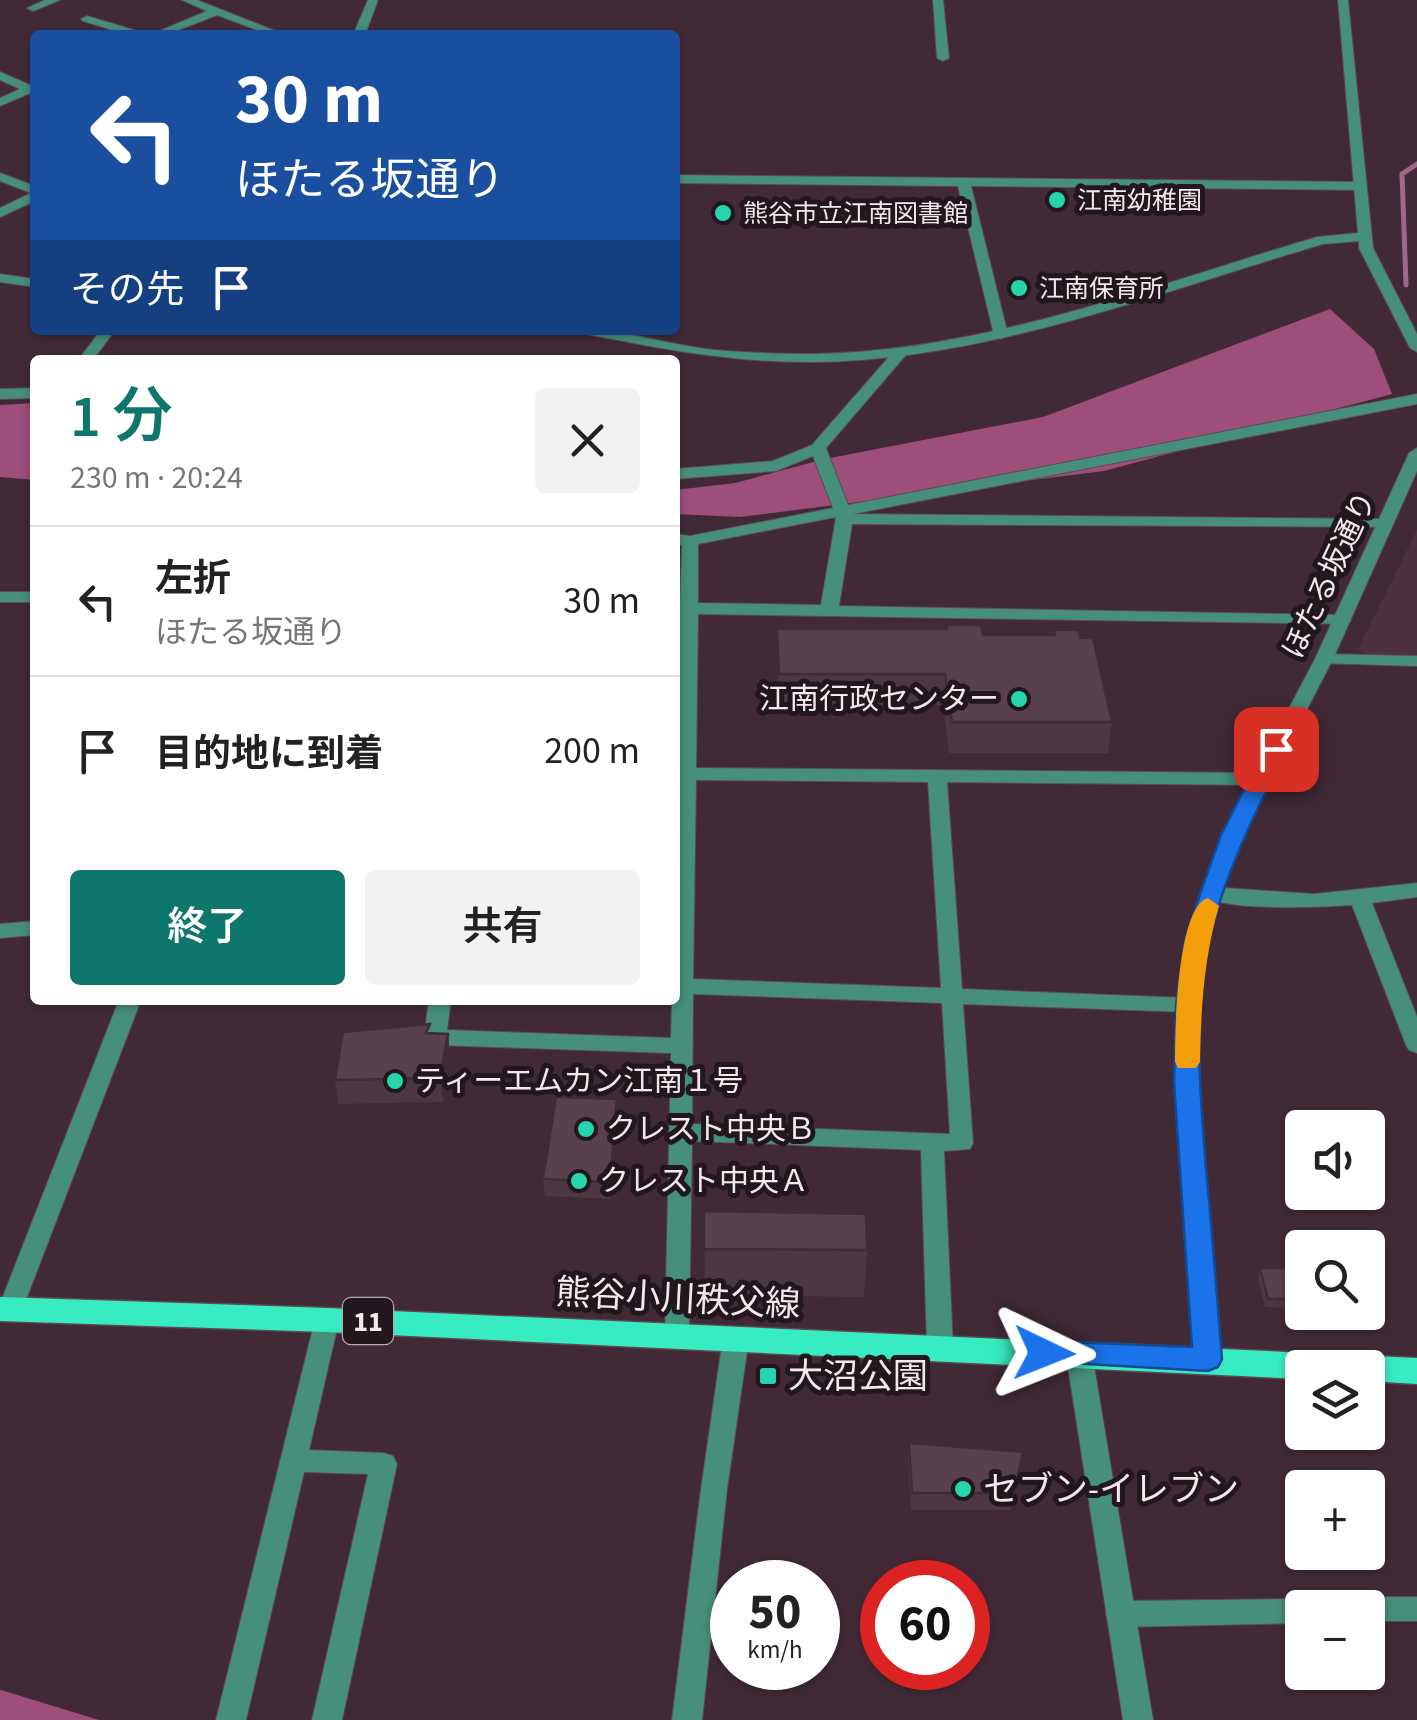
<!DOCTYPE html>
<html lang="ja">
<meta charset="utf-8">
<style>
:root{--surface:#fff;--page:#f2f2f2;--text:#222;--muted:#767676;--line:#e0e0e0;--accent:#0f766e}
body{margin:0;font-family:"Source Sans 3","Noto Sans JP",sans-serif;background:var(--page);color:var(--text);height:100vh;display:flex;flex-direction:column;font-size:38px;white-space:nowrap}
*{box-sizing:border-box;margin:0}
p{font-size:32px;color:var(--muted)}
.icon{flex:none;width:55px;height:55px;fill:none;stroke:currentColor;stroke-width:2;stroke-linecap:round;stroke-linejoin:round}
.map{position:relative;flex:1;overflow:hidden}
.side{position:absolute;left:30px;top:355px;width:650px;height:650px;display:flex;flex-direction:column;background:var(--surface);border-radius:10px;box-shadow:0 2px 8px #0004}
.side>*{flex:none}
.top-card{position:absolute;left:30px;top:30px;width:650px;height:305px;border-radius:10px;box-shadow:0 2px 8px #0004;background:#1a4fa0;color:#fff;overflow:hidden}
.fabs{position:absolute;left:1285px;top:1110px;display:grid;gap:20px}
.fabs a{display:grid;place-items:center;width:100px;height:100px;border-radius:10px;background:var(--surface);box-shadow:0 2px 8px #0004;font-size:50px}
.speed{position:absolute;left:710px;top:1560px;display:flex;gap:20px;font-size:50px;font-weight:700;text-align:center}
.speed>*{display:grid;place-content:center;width:130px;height:130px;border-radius:50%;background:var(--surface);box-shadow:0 2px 8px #0004;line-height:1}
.speed small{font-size:25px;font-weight:400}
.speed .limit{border:15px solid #d22;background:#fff;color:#111}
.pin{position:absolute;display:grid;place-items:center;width:85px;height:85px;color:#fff;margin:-42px;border-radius:20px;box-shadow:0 5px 15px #0006}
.me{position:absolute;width:110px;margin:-55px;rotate:92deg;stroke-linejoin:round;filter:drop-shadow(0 0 8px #0008)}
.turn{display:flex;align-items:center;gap:35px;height:210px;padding:0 40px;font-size:45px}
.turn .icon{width:130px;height:130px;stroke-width:2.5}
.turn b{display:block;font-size:70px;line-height:85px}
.then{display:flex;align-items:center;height:95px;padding:0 40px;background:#0003;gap:20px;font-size:38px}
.round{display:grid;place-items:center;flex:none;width:105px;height:105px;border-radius:10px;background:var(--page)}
.head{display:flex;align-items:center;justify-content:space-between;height:170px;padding:0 40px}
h1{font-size:60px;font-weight:600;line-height:75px;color:var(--accent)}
.action{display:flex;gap:20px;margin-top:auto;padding:20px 40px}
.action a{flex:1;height:115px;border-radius:10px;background:var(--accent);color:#fff;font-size:40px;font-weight:600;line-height:115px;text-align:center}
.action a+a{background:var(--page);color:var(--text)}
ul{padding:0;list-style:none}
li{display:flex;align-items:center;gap:30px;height:150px;padding:0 40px;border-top:2px solid var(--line)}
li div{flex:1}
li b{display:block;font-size:38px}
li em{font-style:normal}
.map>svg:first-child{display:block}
</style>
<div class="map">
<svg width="1417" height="1720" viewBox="0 0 1417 1720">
<rect width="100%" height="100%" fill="#412a36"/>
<path fill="#4e3141" d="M1417,530v127l-50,-1 -9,-7z"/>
<path fill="#9d4e7b" d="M1330,309l44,40 18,45 -288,77 -364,46 -65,-3v-24l60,-7 90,-24 218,-42z
M35,403v77l-35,-3v-72z
M0,1690h1l98,30h-99z"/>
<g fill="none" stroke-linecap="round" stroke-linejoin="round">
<path stroke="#a16788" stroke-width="5" d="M1406,285l-4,-111 15,-10"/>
<g stroke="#5e4853" stroke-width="2">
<path id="minor" d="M45,0h15l-27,11 -6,-3z
M182,0h15l89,35h-16l-53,-20 -51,20h-16l57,-24z
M368,0h10l-13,35h-12z
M933,0h10l6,58 -6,3 -6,-3z
M87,16l57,17 2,2h-18l-45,-14 -2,-2z
M0,72l30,13 5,-2v8l-35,15v-8l20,-9 -20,-9z
M0,173l35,13v15l-35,16v-9l31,-15 -31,-12z
M675,175l684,7 6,4 -6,4 -388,-4 37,149 -7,4 -7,-4 -36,-149 -283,-3z
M0,274l35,5v8l-35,-5z
M101,330h14l-22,30h-15z
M900,349l7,4 -2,3 -79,92 22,57 569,-111v10l-564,110 531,5 8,5 -2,3 -538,-3 -13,82 503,9 6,1 3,4 -3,4 -650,-10 -2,154 564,5 10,6 -10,6 -313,-3 15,207 226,9 8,2 3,5 -3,5 -8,2 -225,-8 10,139 -3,6 -26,2 9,197 -4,7 -9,3 -9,-3 -4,-7 -6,-198 -229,-9 -3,194 -3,7 -9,3 -9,-3 -3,-7 6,-282 -236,-8 -8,-3 -3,-5 5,-37h22l-4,30 224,8 1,-38h3v-232l5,-155h-5v-10h5l2,-58 -7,-1v-10l15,2 143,-28 -20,-52 -37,15 -101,8v-10l98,-8 39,-16 83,-95zM836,517l-15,88 -123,-2v-59zM696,780l232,2 13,206 -248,-9zM693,994l249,9 8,131 -258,-10z
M35,388v10l-35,1v-10z
M0,592h35v10h-35z
M1324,654l93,2v10l-99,-3 -3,-4z
M1417,883v14l-45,6 45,114v36l-8,-3 -3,-5 -54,-140c-29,2 -133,7 -151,-11l10,-7 103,7z
M35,921v14l-35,3v-14z
M119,1000h22l-119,310 -3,7 -9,3 -9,-3 -1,-13z
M327,1310l9,3 3,7 -30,130 75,3 9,3 4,8 -55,256h-30l56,-246 -64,-2 -58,248h-30l99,-400 3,-7z
M736,1328l9,3 4,7 -22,151 -25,231h-30l29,-231 22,-151 4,-7z
M1368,1597h49v24h-49v-13h-13l3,-8z
M1302,1599l10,3 2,6h-12v15l-182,4 -10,-4 -4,-9 4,-9 10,-4z"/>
</g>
<g stroke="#5e4853" stroke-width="2">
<path id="tertiary" d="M1338,0h10l25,248 44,86v18l-7,-4 -51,-100v-7l-36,3c-163,48 -339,117 -510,118 -77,1 -151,-13 -226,-28l-7,-4c46,0 89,15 135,20 32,3 67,4 99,4 172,-3 340,-69 503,-117l41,-4z
M1417,448v23l-84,188 -91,176 -35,106 -8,64 -1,77 23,277 -4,7 -9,3 -9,-3 -4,-7 -19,-277 1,-77 10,-64 35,-106 93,-176 94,-206z
M1079,1344l9,3 4,7 61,366h-30l-57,-366 4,-7z"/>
</g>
<g stroke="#5e4853" stroke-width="3">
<path id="primary" d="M0,1297l327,11 1090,50v26l-49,-3v-13h-66v11l-975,-47 -327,-11z"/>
</g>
<use href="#minor" fill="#468f7a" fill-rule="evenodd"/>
<use href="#tertiary" fill="#468f7a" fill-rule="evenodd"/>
<use href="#primary" fill="#37ecc2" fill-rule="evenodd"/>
</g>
<path fill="#4d3742" d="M777,629l206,6h70v-5l27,8 32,84 -4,31h-159l-6,-48h-165z
M431,1033l17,1 2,24 -7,44 -105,2 -3,-24z
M617,1099l1,16 -8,84 -65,-3 -2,-17z
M704,1211l163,39 -3,47 -159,-2z
M1260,1268l42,23v17l-37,-1 -7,-30z
M909,1443l112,25 -10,42h-100l-3,-50z"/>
<path fill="#3e2d36" d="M448,1034l2,24 -7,44 -3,-24z
M617,1099l1,16 -8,84v-17z"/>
<path fill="#59404d" stroke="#3e2d36" stroke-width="2.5" d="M947,625h34l2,10h72l-2,-5h25l2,8h13l19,84h-160l-7,-48h-166l-2,-45h170z
M430,1024l-4,9 22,1 -8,44 -105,2 8,-48z
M556,1097l61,2 -7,83 -67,-3z
M704,1211l162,3 1,36 -163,-1z
M1260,1268h35l7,23v8h-34z
M909,1443l114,9 -9,41h-102z"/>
<path fill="#1a73e8" stroke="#114b97" stroke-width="2.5" d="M1276,743l11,6c-31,62 -62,123 -78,191 -16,74 -9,153 -3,228 6,64 11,127 16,191l-4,8 -10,4 -174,-10 -4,-8 4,-8 10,-4 148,6 -18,-265 2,-77 9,-64 15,-47 21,-59 44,-86z"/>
<path fill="#f59e0b" d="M1208,898l11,8c-15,51 -18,102 -19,156l-4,6h-18l-3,-6c0,-30 2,-156 33,-164z"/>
<g fill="#26d5ae" stroke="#21171c" stroke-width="4">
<circle cx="1057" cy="200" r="10"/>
<circle cx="723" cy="213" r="10"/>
<circle cx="1019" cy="288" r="10"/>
<circle cx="1019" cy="699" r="10"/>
<circle cx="395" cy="1081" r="10"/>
<circle cx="586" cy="1129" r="10"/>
<circle cx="579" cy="1181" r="10"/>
<rect x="758" y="1366" width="20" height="20" rx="5"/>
<circle cx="963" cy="1489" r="10"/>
</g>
<g text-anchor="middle" stroke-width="10" stroke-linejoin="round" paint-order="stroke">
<g font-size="25" fill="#f6e6ed" stroke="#21171c" text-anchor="start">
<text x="1077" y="209">江南幼稚園</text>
<text x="743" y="222">熊谷市立江南図書館</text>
<text x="1039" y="297">江南保育所</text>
</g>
<rect fill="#21171c" stroke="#b6a8ae" stroke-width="2.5" x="343" y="1298" width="50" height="46" rx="8"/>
<g font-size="28" font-weight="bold" fill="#f6e6ed">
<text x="368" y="1331">11</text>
</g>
<g font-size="30" fill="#f6e6ed" stroke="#21171c">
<text transform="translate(1329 575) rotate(-65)" y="10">ほたる坂通り</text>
</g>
<g font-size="30" fill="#f6e6ed" stroke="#21171c" text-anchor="start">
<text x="999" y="709" text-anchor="end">江南行政センター</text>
<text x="415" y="1091">ティーエムカン江南１号</text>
<text x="606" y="1139">クレスト中央Ｂ</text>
<text x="599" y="1191">クレスト中央Ａ</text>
</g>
<g font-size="35" fill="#f6e6ed" stroke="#21171c">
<text transform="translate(678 1298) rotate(3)" y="12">熊谷小川秩父線</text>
</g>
<g font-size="35" fill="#f6e6ed" stroke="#21171c" text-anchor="start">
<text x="788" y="1388">大沼公園</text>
<text x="983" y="1501">セブン-イレブン</text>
</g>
</g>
</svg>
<div class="fabs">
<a><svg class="icon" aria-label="sound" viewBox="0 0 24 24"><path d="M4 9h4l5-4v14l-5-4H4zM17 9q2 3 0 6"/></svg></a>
<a><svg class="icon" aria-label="search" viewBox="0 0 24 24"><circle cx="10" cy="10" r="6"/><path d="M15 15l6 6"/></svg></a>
<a><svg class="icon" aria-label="layers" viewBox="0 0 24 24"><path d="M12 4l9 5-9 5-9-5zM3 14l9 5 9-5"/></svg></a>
<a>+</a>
<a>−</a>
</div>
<div class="speed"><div>50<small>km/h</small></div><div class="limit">60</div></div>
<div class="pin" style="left:1276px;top:749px;background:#d93025"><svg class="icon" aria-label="arrive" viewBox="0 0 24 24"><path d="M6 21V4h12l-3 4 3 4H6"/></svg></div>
<svg class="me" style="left:1044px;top:1353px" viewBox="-20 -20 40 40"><path d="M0-17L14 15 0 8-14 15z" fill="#1a73e8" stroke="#fff" stroke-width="4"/></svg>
<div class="top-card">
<div class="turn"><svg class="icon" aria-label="left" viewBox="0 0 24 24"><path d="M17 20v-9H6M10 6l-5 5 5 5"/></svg><div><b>30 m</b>ほたる坂通り</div></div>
<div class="then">その先<svg class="icon" aria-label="arrive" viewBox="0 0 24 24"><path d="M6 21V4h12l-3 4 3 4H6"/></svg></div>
</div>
<section class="side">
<div class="head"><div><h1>1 分</h1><p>230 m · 20:24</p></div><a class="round"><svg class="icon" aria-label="close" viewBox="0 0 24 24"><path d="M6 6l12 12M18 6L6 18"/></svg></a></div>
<ul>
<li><svg class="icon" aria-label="left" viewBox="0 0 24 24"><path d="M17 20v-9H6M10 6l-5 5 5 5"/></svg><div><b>左折</b><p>ほたる坂通り</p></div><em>30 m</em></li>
<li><svg class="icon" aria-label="arrive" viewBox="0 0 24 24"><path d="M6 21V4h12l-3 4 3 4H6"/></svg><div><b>目的地に到着</b></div><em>200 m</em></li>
</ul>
<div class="action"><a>終了</a><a>共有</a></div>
</section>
</div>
